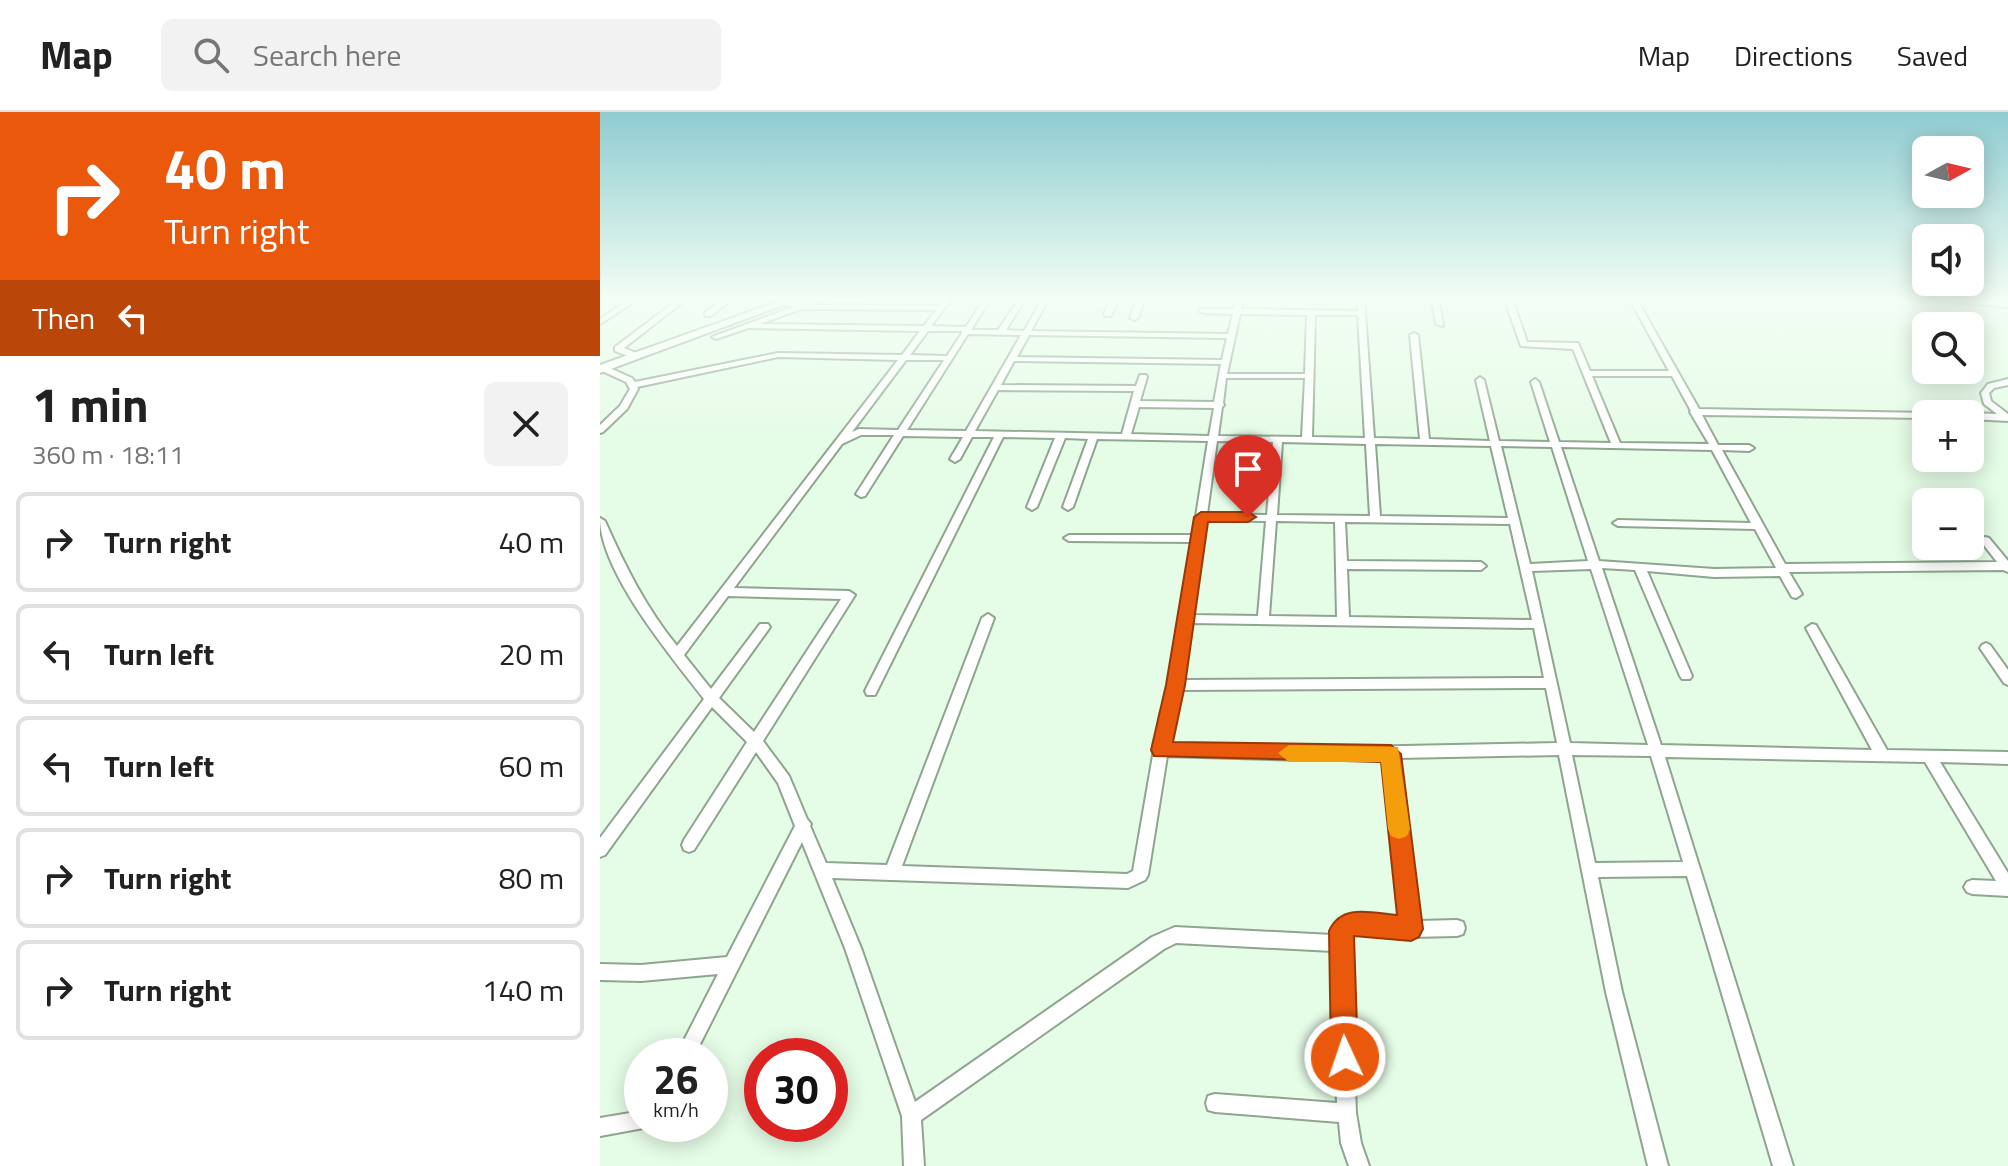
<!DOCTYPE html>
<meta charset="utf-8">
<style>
:root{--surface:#fff;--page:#f2f2f2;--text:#222;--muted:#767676;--line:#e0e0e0}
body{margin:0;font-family:"Titillium Web",sans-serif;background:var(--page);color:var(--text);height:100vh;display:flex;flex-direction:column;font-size:30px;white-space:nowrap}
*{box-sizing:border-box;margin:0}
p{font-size:26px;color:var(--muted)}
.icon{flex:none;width:44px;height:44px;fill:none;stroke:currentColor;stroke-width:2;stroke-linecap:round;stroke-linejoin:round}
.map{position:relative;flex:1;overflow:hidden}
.details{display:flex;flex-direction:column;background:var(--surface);width:600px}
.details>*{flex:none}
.banner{background:#ea580c;color:#fff;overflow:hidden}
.needle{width:52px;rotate:82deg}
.controls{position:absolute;left:1312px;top:24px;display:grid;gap:16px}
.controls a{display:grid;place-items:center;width:72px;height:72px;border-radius:12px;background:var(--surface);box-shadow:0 4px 20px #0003;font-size:40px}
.speed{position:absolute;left:24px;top:926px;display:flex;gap:16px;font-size:40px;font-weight:700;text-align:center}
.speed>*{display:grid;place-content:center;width:104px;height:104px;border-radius:50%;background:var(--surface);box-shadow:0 4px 20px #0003;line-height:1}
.speed small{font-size:20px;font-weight:400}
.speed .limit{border:12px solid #d22;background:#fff;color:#111}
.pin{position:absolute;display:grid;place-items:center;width:68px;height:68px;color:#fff;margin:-82px -34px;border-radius:50% 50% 50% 0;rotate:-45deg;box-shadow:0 0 8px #0007}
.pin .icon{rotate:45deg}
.me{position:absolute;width:88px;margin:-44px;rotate:357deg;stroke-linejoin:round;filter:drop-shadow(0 0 6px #0008)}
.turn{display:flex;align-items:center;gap:28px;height:168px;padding:0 32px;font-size:36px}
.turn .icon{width:104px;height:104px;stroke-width:2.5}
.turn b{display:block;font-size:56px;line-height:68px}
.then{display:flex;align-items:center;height:76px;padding:0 32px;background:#0003;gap:16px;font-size:30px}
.round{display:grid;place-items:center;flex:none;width:84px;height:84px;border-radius:12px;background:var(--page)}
.overview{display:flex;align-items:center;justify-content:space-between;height:136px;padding:0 32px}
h1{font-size:48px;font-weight:700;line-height:60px}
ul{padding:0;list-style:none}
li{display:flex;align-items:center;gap:24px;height:100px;margin:0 16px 12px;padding:0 16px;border:4px solid var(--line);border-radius:12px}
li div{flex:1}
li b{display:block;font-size:30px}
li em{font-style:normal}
header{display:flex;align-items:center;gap:48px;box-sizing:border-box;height:112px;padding:0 40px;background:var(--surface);border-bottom:2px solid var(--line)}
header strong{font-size:38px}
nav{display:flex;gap:44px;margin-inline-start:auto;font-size:28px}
.search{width:560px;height:72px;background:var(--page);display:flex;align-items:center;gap:20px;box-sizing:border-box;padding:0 28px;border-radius:12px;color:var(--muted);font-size:30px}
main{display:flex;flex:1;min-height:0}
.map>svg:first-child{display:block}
</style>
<header>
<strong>Map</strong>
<div class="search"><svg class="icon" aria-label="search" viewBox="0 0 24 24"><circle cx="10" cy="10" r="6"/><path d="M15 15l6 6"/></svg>Search here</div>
<nav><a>Map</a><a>Directions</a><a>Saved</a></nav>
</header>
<main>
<section class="details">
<div class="banner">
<div class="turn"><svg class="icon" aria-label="right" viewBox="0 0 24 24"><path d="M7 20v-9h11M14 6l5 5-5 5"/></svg><div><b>40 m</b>Turn right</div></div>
<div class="then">Then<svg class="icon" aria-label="left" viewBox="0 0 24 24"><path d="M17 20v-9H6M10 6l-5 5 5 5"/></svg></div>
</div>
<div class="overview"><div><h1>1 min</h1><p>360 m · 18:11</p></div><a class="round"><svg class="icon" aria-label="close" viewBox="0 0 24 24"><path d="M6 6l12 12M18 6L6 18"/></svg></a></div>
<ul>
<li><svg class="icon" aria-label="right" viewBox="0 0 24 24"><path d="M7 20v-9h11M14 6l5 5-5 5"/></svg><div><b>Turn right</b></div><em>40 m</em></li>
<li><svg class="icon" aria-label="left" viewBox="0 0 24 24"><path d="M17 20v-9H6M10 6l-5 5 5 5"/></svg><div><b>Turn left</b></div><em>20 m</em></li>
<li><svg class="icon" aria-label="left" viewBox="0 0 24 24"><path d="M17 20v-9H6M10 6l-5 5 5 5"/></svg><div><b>Turn left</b></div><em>60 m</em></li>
<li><svg class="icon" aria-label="right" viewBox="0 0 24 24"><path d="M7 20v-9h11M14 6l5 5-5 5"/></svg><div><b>Turn right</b></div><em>80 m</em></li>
<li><svg class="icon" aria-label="right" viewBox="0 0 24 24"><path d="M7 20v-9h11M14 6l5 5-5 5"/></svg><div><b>Turn right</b></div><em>140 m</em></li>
</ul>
</section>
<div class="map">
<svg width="1408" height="1054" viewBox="0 0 1408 1054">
<rect width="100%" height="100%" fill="#e5fce6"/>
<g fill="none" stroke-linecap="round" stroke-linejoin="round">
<g stroke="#8fa590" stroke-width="4">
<path id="street" d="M32,186h8l-40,26v-5z
M80,186h8l-64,50 15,6v4h-6l-18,-7v-4z
M126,186h8l-23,18h-6v-4z
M220,186h9l-16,7 126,1 7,-8h6l-21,28 35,1 19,-29h6l-20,32h27l22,-32h6l-20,32 18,1 19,-33h6l-18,33 197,3 5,-20 -30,-1 -4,-2 1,-2h34l3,-11h6l-2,11 117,2 -1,-13h7l10,140 46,1 -10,-104 4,-2 4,2 11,104 61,2 -14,-61 4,-3 4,3 15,61 51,1 -19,-60 4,-3 4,3 20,60 52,1 -38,-94 -52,-3 -17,-48h8l15,44 51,1 12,28h79l-40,-73h7l63,111 230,4 -3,1v4l-224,-3 16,30h31l5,3 -5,3 -27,-1 63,114 212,-2 -17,-22 5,-3 4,1 19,23v11l-5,-2 -214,2 13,22 -6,4 -4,-1 -12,-21 -66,1 -67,-6 45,105 -2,3h-8l-2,-3 -45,-106 -33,-2 59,177 211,5 -66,-122 6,-4 4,1 71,125 121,2v12l-68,-2 68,111v23l-36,-2 -5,-2 -3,-5 3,-5 5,-2 24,1 -71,-119 -260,-5 128,409h-20l-86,-290 -89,1 24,115 46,174h-20l-42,-174 -47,-237 -161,3 20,163 39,-1 6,2 2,6 -2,6 -6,2 -46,1 -54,-6 -8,3 7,179 5,30 8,23h-20l-8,-23 -2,-21 -124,-10 -7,-2 -2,-7 2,-7 7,-2 122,9 -4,-152 -157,-8 -12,6 -243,171 3,46h-20l-2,-50 -57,-168 -43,-106 -108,214h-18l42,-82 -77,7 -41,-1v-16l41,1 86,-8 68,-131 -17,-43 -22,-31 -62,98 -5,2 -5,-2 -2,-5 2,-5 63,-98 -35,-35 -107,148 -5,2v-19l104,-139c-33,-43 -104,-127 -104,-181l5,3c20,45 41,87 72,125l221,-286 -120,-3 -141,30 1,2 -11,20 -24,23 -3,1v-8l20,-19 10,-17 -4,-7 -26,-12v-4h5l27,12 3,4 143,-29 124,2 18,-24 -172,-3 -32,11 -4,-2 81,-30 -12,-3v-4l19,4zM201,197l135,1 -12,16 -164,-2zM640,202l67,1 -2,59h-78zM715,203h43l7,123 -53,-1zM328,219h34v2l-15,23 -37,-1zM368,222l53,1 -55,96 -59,-1zM429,223l198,3 -5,22 -205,-3zM306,248h38l-46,70 -39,-1 -7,3zM414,249l207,3 -7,38 -74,-1 7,-24 -1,-2h-6l-4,11 -135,-1zM992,264h80l19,35 -1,1 19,32 -89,-1zM626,266h79l-3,59 -84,-1 4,-29 2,-2 -1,-2zM398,278l136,1 -12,43 -147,-3zM539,295l75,1 -5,28 -78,-2zM261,323h33l-38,59 5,3 4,-1 38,-60 60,1 -13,22 5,3 5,-3 12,-22h22l-129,254 2,4h8l2,-4 126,-254 52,1 -28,69 5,3 5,-3 28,-69 23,1 -25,68 5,3 5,-3 24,-68 111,2 -15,94h-124l-5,3 5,3 123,1 -11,74 -3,3 2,3 -10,63 -10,30 -27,156 -6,3 -225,-8 92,-248 -6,-4 -6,4 -95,247 -61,-2 -16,-37 1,-2 -4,-5 -18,-43 -26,-35 92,-146 -6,-4 -115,-3 108,-144zM617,329l56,1 -6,73 -60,-1zM682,330l84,2 4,72 -93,-1zM775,332l116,2 17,72 -128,-2zM901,334l51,1 36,114 -58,3zM961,335l151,3 39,73 -133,-3 -5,3 5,3 137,3 21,39 -62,1 -115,-8zM606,408l60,1 -8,95 -66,-1zM676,409l59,1 2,95 -68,-1zM745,410l165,2 22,96 -183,-3 -2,-48 134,1 5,-4 -5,-4 -134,-1zM991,457l57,176 -78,-2 -38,-172zM128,484l113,3 -87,133 -35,-34 49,-68 2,-3 -2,-3h-8l-49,65 -27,-34zM591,511l343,5 10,50 -361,2zM946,576l11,55 -252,5 -136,-3 5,-30 7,-25zM972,643l79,1 32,106 -88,1zM567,644l138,4 80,-2 17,162c-23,-2 -48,-11 -67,5l-2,10 -158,-8 -23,10 -237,165 -54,-154 -29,-70 296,10 17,-8 3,-5z
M512,186h7l-8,18h-6l-1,-2z
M537,186h8l-7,20 -4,2 -4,-2z
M832,186h7l4,28 -7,-2z
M1408,267v6l-14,3 -5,5 2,8 17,13v7l-38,-2v-5h-3l3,-1 27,1 -13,-10 -3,-11 7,-9z
M1386,531l4,2 18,25v15l-4,-2 -24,-35 2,-3z
M42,999v13h8l-1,3 -49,9v-18z"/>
</g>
<g stroke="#8fa590" stroke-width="4">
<path id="secondary" d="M188,186h14l-202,75v-8z"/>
</g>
<g stroke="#8fa590" stroke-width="4">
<path id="highway" d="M1344,186l64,1v8l-57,-5z"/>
</g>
<use href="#street" fill="#fff" fill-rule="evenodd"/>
<use href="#secondary" fill="#fff" fill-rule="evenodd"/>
<use href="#highway" fill="#fff" fill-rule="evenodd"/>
</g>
<linearGradient id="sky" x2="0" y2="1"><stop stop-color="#8fccd1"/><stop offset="0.56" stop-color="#f3fef4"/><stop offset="1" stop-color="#f3fef4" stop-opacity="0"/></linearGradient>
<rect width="1408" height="333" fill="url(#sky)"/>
<path fill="#ea580c" stroke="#983908" stroke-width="2" d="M601,400h47l8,5 -8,5h-40l-23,163 -12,57 218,3 10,9 22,175 -4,8 -8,4 -57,-5 4,121 -4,9 -9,4 -10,-4 -4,-9 -2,-126c12,-28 43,-18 68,-16l-16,-153 -227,-6 -3,-6 15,-65 28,-168z"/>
<path fill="#f59e0b" d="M689,633l109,2 12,82 -3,7 -8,3 -8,-3 -3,-7 -7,-67h-92l-11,-9z"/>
</svg>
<div class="controls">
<a><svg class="needle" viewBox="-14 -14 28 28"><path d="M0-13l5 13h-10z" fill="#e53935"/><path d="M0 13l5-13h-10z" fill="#767676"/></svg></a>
<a><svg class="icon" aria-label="sound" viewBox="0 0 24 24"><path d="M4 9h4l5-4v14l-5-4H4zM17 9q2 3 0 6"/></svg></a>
<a><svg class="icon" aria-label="search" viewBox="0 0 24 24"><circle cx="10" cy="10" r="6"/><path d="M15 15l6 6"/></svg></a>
<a>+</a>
<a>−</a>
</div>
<div class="speed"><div>26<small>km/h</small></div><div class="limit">30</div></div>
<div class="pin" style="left:648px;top:405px;background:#d93025"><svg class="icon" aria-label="arrive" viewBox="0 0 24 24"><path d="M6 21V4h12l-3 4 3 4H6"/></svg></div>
<svg class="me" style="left:745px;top:945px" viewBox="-20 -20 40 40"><circle r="17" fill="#ea580c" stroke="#fff" stroke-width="3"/><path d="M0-11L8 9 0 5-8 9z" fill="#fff"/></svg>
</div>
</main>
